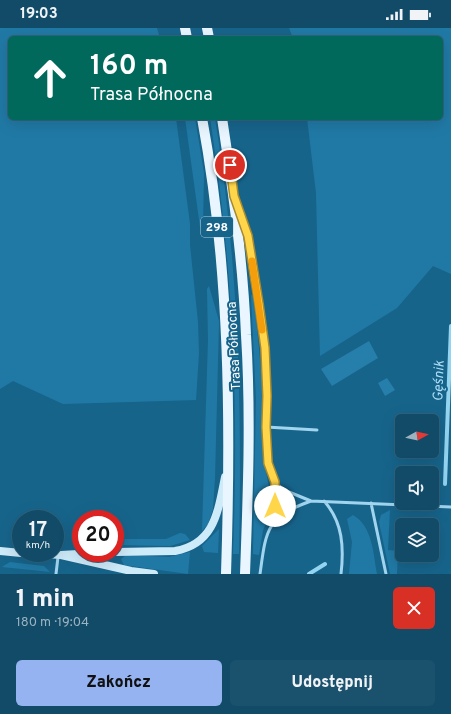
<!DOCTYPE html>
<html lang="pl">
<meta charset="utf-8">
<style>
:root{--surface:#114b68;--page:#1a526e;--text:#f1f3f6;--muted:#9cb3c0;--line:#30637c;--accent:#95b2f1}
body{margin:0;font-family:Overpass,sans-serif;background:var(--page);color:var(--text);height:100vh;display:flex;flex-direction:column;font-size:15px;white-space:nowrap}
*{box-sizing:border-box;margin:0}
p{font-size:13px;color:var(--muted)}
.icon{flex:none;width:22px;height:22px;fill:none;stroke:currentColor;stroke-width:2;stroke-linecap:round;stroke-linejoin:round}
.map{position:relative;height:546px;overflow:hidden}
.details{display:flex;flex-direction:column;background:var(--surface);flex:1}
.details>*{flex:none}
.banner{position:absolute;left:8px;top:8px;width:435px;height:84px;border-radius:6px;box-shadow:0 4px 16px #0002,0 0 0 1px var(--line);background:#00695c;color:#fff;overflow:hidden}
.needle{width:26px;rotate:82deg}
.controls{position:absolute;left:395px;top:386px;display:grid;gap:8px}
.controls a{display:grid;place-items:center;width:44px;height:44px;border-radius:6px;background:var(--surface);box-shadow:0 4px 16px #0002,0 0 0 1px var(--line);font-size:20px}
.speed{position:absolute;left:12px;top:482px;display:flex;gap:8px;font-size:20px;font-weight:700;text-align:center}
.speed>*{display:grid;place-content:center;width:52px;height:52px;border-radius:50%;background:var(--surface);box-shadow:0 4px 16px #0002,0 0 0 1px var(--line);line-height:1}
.speed small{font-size:10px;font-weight:400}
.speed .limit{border:6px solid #d22;background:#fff;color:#111}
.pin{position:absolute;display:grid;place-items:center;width:34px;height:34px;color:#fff;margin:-17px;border:2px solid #fff;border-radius:50%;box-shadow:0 1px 4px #0007}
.me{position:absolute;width:44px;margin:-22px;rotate:0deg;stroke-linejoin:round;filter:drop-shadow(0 0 3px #0008)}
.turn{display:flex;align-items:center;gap:14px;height:84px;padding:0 16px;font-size:18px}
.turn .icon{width:52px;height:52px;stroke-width:2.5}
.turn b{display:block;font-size:28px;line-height:34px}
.round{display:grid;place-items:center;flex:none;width:42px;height:42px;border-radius:6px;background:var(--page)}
.overview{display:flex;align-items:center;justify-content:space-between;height:68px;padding:0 16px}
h1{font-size:24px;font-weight:800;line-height:30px}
.action{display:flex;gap:8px;margin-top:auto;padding:8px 16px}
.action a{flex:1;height:46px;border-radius:6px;background:var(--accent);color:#111;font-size:16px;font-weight:800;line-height:46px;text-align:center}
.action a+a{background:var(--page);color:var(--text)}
.status{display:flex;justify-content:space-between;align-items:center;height:28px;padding:0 20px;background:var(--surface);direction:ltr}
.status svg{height:11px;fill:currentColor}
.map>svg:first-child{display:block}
</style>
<div class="status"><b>19:03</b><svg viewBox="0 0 49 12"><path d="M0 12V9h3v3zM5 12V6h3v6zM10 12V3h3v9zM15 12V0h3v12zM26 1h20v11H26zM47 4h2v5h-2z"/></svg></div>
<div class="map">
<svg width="451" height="546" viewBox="0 0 451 546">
<rect width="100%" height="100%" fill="#17648b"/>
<path fill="#2079a5" d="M0,0h157l3,10h-150v80h166l14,106v21l8,77 1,31 -3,47 -133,4 -50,-23 -13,8z
M289,0h162v246l-18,-8 -36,42 -77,48 -4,-163 -9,-75h134v-80h-148z
M185,90h10l9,55 -1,54h-3z
M210,90h5c24,148 27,287 24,436h-6c6,-149 0,-289 -23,-436z
M209,258l10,35 -4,157 -2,31 -5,15 -6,7 6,-191 -1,-51z
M251,267l3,1 8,85 1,77 7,34v24l-7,14 -4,25 -6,-1 3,-155z
M390,482l-2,40 10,1 -1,23h-7l-11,-52 2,-7z
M353,487c20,12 20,38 24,59h-28l3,-32 -5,-23z
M219,501l-1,24 -14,-1 -2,-6z
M180,505l5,1 5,6 -20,6 -55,-1v-6h51z
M190,524l-2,22 -64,-9 -3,-6 5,-4 43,2z
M10,534l34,4 6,6 -48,-5z"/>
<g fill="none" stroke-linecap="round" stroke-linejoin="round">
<path stroke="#93d4f1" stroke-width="4" d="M445,456l6,-158
M309,546l16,-10"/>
</g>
<path fill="#267eaa" d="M369,313l9,17 -46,28 -11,-17z
M387,350l8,12 -10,6 -7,-13z"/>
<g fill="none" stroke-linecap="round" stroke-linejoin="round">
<path stroke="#a1d5ef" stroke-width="3" d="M239,183l9,25 11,68 6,43 2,49 -1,31 2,36 7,19 9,8 27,11 140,6
M266,399l51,3
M324,473c19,21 20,47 17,73
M371,475l15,71
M274,492l1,-38
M56,546l2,-17
M260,546c6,-44 6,-57 51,-73"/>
<path stroke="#ceebfa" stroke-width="8" d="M0,523l21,2
M115,524l60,-1c40,-7 43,-40 50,-74
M29,525l32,2 34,-2
M61,527l70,16 23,3"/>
<path stroke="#e9f6ff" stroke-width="10" d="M185,0l2,10
M207,0l2,10
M202,90c28,150 29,304 24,456
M222,90c11,72 21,144 24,217 5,79 2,159 -1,239"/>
</g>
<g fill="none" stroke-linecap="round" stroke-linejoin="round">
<g stroke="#a68a30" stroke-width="10">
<path id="route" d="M230,137l4,31 14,40 11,68 6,44 2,48 -1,31 2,36 7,19v24"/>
</g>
<use href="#route" stroke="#ffd54a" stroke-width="7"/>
<path stroke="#f59e0b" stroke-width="7" d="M252,233l10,69"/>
</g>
<g text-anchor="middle" stroke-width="4" stroke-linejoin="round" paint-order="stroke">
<rect fill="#17648b" stroke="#b9d0dc" stroke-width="1" x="201" y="189" width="32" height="20" rx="3"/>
<g font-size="12" font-weight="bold" fill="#fff">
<text x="217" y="203">298</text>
</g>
<g font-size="13" fill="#fff" stroke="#17648b">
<text transform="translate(233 318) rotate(-93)" y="5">Trasa Północna</text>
</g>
<g font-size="14" font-style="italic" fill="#addef6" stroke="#17648b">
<text transform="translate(438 353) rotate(-88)" y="5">Gęśnik</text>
</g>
</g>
</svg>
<div class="controls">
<a><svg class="needle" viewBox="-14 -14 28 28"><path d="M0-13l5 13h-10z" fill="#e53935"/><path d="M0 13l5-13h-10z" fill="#9cb3c0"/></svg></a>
<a><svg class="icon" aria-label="sound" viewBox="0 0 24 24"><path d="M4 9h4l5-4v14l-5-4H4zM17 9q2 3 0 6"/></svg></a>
<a><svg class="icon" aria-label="layers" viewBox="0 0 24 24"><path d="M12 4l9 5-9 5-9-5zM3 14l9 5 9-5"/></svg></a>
</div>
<div class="speed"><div>17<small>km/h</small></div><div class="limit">20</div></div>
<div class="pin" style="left:230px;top:137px;background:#d93025"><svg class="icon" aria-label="arrive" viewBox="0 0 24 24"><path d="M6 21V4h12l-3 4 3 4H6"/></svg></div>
<svg class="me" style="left:275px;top:478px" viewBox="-20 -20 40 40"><circle r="19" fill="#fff"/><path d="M0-13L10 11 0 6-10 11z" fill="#ffd54a"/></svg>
<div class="banner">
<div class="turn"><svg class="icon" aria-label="ahead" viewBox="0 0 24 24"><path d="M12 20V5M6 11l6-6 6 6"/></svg><div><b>160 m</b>Trasa Północna</div></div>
</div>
</div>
<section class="details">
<div class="overview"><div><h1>1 min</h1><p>180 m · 19:04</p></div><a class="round" style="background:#d93025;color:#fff"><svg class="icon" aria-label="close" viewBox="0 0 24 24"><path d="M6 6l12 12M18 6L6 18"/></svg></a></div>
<div class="action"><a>Zakończ</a><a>Udostępnij</a></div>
</section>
